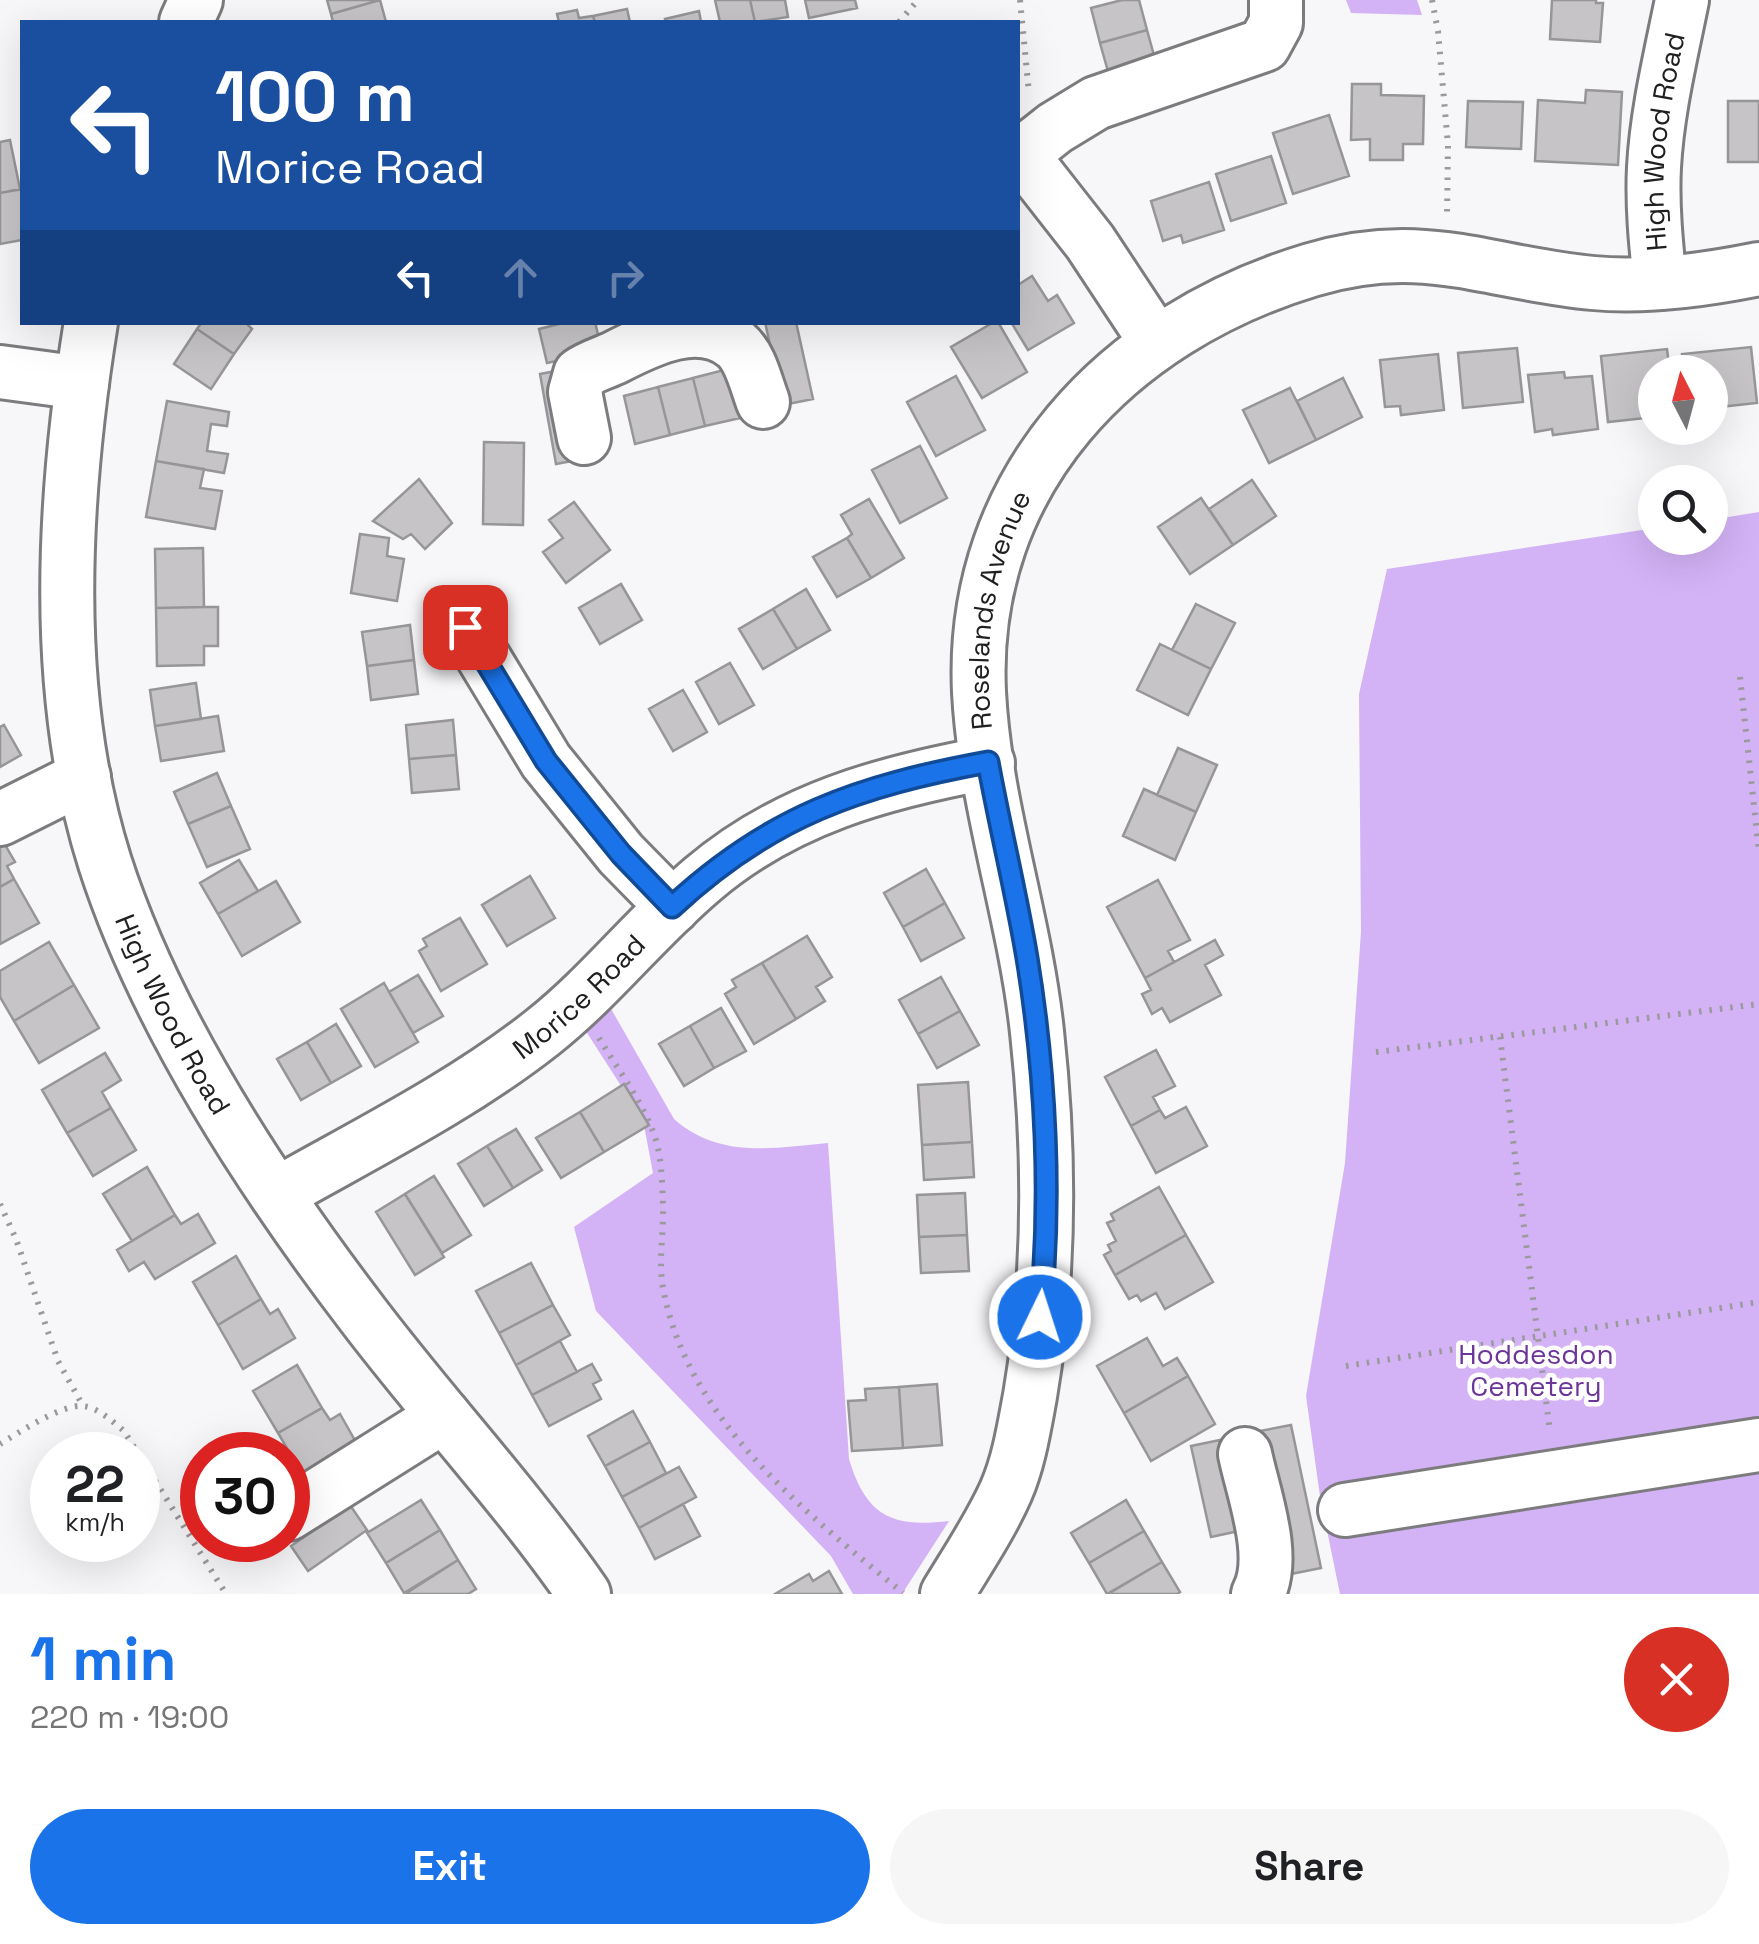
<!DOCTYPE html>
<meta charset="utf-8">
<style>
:root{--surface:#fff;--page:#f6f6f6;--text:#202124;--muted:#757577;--accent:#1a73e8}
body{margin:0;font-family:"Space Grotesk",sans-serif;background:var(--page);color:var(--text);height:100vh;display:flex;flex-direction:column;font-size:38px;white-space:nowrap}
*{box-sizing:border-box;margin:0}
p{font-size:32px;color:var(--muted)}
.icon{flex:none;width:55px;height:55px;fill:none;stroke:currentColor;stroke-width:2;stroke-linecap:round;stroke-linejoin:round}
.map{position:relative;height:1594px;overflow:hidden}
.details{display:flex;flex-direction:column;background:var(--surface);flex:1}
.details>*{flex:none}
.guide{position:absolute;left:20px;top:20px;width:1000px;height:305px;border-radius:0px;box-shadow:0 10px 40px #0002;background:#1a4fa0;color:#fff;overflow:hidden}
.needle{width:65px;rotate:354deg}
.fabs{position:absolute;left:1638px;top:355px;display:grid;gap:20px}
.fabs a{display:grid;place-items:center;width:90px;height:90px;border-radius:50%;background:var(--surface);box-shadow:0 10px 40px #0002;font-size:50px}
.speed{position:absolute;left:30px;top:1432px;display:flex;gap:20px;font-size:50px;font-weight:700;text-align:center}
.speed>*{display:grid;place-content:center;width:130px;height:130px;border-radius:50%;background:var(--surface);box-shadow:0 10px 40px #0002;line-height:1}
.speed small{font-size:25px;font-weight:400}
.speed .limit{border:15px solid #d22;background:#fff;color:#111}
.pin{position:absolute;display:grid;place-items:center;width:85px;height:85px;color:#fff;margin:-42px;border-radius:20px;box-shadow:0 5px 15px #0006}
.me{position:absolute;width:110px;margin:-55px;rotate:4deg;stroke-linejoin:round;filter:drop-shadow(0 0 8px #0008)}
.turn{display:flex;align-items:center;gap:35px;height:210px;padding:0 30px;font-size:45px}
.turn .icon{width:130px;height:130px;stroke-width:2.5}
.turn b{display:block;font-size:70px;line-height:85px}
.lanes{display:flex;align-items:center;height:95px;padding:0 30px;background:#0003;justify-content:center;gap:50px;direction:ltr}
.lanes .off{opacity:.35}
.round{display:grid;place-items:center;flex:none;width:105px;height:105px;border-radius:52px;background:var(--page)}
.head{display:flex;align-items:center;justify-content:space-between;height:170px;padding:0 30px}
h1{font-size:60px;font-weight:800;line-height:75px;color:var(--accent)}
.action{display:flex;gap:20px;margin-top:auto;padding:20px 30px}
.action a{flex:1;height:115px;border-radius:60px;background:var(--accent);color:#fff;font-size:40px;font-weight:800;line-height:115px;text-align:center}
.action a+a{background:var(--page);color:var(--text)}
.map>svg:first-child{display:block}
</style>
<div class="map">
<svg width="1759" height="1594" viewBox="0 0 1759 1594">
<rect width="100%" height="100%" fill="#f7f6f9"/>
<path fill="#d3b2f6" d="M1346,0h71l5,15 -71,-2z
M1759,512v1082h-419l-20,-98 -14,-100 39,-233 16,-231 -2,-238 28,-125 268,-41v10h55v-18z
M606,1000l68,119c45,40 99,29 154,24l21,316c17,57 43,69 100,62l-47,73h-49l-22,-38 -235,-245 -22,-84 79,-54 -10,-53 -63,-98z"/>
<path fill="#c6c4c7" stroke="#969598" stroke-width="2.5" d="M327,0h53l-49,14z
M380,0l6,22h-53l-2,-8z
M715,0h35l5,22h-35z
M750,0h35l3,17 -33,5z
M805,0h50l2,8 -48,10z
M1122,0h17l8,30 -47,13 -9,-35z
M1552,0h44v3h7l-3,39 -50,-3z
M627,9l3,13h-35l-2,-6z
M577,10l2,8 14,-2 2,6h-36l-2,-8z
M699,11l2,11h-35l-1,-3z
M1147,30l13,47 -47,12 -13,-46z
M1352,84h29v11l43,1 -1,48h-20v16h-33v-21l-19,1z
M1586,90l36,2 -4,73 -83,-4 3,-61 47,3z
M1468,101l55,1 -2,47 -55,-2z
M1728,101h31v61h-31z
M1329,115l20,61 -56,18 -20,-61z
M10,140l10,49 -20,4v-51z
M1271,156l15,47 -55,18 -15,-47z
M1209,182l15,48 -41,13 -2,-8 -18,6 -12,-40z
M22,189v51l-22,4v-51z
M1032,276l16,25 9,-6 17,28 -46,27 -17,-28h7v-37z
M202,322h43l7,7 -18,25 -37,-25z
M567,322h28l7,29 -55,12 -8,-34z
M765,322h31l17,77 -30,6z
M994,322h4l29,50 -45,26 -31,-51z
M197,329l37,25 -23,35 -37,-25z
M1751,347l6,56 -47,5v-36h-26l-2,-18z
M1517,348l6,54 -60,6 -5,-55z
M1667,349l3,23h-15v45l-47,5 -7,-66z
M1438,354l6,56 -43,5 -1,-9 -15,1 -5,-47z
M571,368l17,90 -32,6 -16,-90z
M728,369l12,49 -35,8 -12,-48z
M1564,372l1,6 27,-2 6,53 -45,6 -1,-6 -17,3 -7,-57z
M956,376l29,54 -49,26 -29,-54z
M693,378l12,48 -35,9 -12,-48z
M1343,378l19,39 -46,23 -19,-39z
M658,387l12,48 -35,9 -11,-48z
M1290,388l26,52 -47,23 -26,-53z
M167,401l62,11 -2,14 -16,-2 -4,27 21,3 -4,19 -68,-12z
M484,442l40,1 -1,82 -40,-1z
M920,446l27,52 -47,25 -28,-53z
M156,461l48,8 -4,19 22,3 -7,38 -69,-12z
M419,479l33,44 -27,26 -14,-15 -8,5 -30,-18z
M1252,480l24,36 -43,29 -24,-36z
M1201,498l32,47 -43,29 -32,-47z
M869,499l35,59 -33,20 -24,-40 5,-4 -11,-19z
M574,502l36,48 -44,33 -23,-31 20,-14 -14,-18z
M360,534l29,4 -2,18 17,3 -7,42 -46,-8z
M847,538l24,40 -34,19 -24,-40z
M203,548l1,59 -48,1 -1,-59z
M621,584l21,36 -42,24 -21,-36z
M806,589l24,41 -33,19 -24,-40z
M1196,604l39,19 -24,46 -39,-19z
M204,607h14v39h-14v19l-47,1 -1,-58z
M773,609l24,40 -34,20 -24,-40z
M410,625l4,35 -47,6 -5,-34z
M1160,644l51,25 -23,46 -51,-25z
M414,660l4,34 -47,6 -4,-34z
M730,663l24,42 -35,19 -23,-42z
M196,683l5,36 -46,7 -5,-36z
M683,690l24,42 -34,19 -24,-42z
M218,716l6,35 -63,10 -6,-35z
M453,720l3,35 -47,4 -3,-34z
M4,725l17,30 -21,12v-40z
M1178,748l39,17 -21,47 -39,-17z
M456,755l3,34 -47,4 -3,-34z
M217,773l14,33 -43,18 -14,-32z
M1144,789l52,23 -21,48 -52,-24z
M231,806l19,43 -43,18 -19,-43z
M0,836l15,26 -8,4 7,13 -14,8z
M239,860l19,31 -40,23 -18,-31z
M926,869l19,34 -42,24 -19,-34z
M530,876l25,42 -48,28 -25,-41z
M14,879l25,44 -39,21v-57z
M1158,880l32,60 -22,11 6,11 -29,16 -38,-71z
M276,881l24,41 -58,34 -24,-42z
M945,903l19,35 -43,23 -18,-34z
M460,918l27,46 -46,27 -22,-40 8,-5 -4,-7z
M807,936l25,41 -16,10 9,14 -29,18 -34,-56z
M1215,940l8,15 -18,10 16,30 -51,27 -8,-14 -10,6 -10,-20 9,-4 -6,-12z
M49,942l25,43 -60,36 -14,-24v-26z
M762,963l34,56 -42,25 -29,-50 11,-7 -4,-7z
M418,975l25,41 -30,17 -24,-41z
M941,977l19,34 -42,23 -19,-34z
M384,983l34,59 -43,25 -34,-58z
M74,985l25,43 -60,35 -25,-42z
M721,1008l25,43 -32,17 -24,-42z
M960,1011l19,34 -42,23 -19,-34z
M336,1024l25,42 -30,17 -24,-41z
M690,1026l24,42 -30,18 -25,-42z
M307,1042l24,41 -30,17 -24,-41z
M1156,1050l19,36 -22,11 7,13 -29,16 -26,-49z
M105,1053l16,27 -19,12 9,16 -44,25 -25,-43z
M968,1082l4,60 -50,3 -4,-60z
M624,1084l25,41 -45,27 -24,-40z
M1186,1107l21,39 -51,27 -25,-47 29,-16 5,8z
M111,1108l25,42 -43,26 -26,-43z
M580,1112l24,40 -43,26 -25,-40z
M516,1129l26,41 -29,18 -26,-42z
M972,1142l2,35 -50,3 -2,-35z
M487,1146l26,42 -29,18 -26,-42z
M147,1167l28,48 -43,26 -29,-47z
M434,1176l37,59 -29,18 -37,-59z
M1159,1187l27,48 -71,40 -11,-20 7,-4 -3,-6 8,-4 -9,-18 7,-3 -3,-6z
M965,1193l2,42 -48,2 -2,-42z
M405,1194l39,63 -29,18 -39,-63z
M198,1214l17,29 -60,36 -11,-17 -15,9 -12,-21 58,-35 6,9z
M967,1235l2,36 -48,2 -2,-36z
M1186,1235l27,47 -48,27 -9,-16 -15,8 -4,-6 -8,4 -14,-24z
M236,1256l25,43 -43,26 -25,-43z
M531,1263l22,42 -54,28 -23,-42z
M261,1299l9,15 8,-5 17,29 -52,31 -25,-44z
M553,1305l17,30 -54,30 -17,-32z
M1147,1338l16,28 14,-8 11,18 -64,37 -27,-47z
M560,1341l17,31 -45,23 -16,-30z
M592,1364l9,16 -8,4 8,15 -52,27 -17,-31z
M297,1365l25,43 -44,25 -25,-42z
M1188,1376l27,48 -64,37 -27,-48z
M937,1384l5,61 -39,3 -4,-61z
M899,1387l4,61 -51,3 -4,-50 18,-1 -1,-11z
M322,1408l8,12 10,-6 17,30 -54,32 -25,-43z
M633,1411l17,31 -45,24 -17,-30z
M1291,1425l30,143 -30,6 -31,-143z
M1220,1440l19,91 -28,6 -20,-91z
M650,1442l16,31 -44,24 -17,-31z
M679,1467l17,30 -57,31 -17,-31z
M421,1500l19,30 -54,33 -19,-30z
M1126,1500l18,31 -55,32 -18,-30z
M683,1504l17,32 -45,23 -16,-31z
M350,1505l17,25 -59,41 -17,-25z
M440,1530l18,30 -54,33 -18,-30z
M1144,1531l18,31 -55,32 -18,-31z
M231,1540h37l2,4 -29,16z
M458,1560l18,29 -8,5h-63z
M1162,1562l18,30 -3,2h-69z
M829,1571l13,23h-67l34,-20 4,7z"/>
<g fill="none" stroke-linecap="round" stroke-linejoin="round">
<g stroke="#7c7b7e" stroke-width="58">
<g id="minor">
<path d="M186,22l10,-22"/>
<path d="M1018,150l72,92 66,100"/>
<path d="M1022,154l33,-26 41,-25 168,-58 12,-22v-23"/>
<path id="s1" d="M1660,283c-4,-39 -8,-77 -6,-116 3,-56 17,-112 28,-167"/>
<path id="s2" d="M91,322c-28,174 -40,371 14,541 51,158 158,321 258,452 72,95 153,181 221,279"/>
<path d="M0,372l82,11"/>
<path d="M584,438l-9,-46 5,-18c11,-8 24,-11 36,-17 35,-18 84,-42 120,-12 15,13 20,39 27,57"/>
<path d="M465,627l81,134 75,93 52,53"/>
<path d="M0,819l84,-42"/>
<path id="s3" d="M277,1194c90,-51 185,-98 266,-162 58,-46 103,-105 160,-153 82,-70 181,-97 285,-116"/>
<path d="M1245,1454c8,39 33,103 13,140"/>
<path d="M1345,1510l414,-65"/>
<path d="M288,1514l156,-98"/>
<path id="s4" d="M947,1594c20,-33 43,-67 59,-103 13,-30 18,-63 24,-95 20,-118 20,-245 7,-364 -12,-114 -52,-225 -58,-340 -10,-211 139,-364 332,-422 112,-34 175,3 282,13 54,5 112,-3 166,-14"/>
</g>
</g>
<path stroke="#9a999b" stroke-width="6" stroke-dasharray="2.5 8" stroke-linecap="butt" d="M1020,0l9,93
M1432,0l6,31 10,114 -1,71
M899,22l19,-22
M1740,677l19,175
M1500,1037l50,395
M599,1038c19,32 44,64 56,99 7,22 7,46 8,68 1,28 -5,55 0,83 24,132 143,225 240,305
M1376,1052l383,-48
M0,1204l16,35 42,122 25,45
M1346,1366l413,-64
M0,1444c18,-11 62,-40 82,-38 16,1 31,16 42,25l102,163"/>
<use href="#minor" stroke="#fff" stroke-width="52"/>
</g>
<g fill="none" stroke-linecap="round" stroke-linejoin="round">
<g stroke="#114b97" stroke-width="25">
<path id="route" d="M465,627l81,134 75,93 51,53c98,-91 186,-121 316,-145 12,66 28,130 39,196 19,116 25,242 13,359"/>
</g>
<use href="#route" stroke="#1a73e8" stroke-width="18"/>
</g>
<g text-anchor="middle" stroke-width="9" stroke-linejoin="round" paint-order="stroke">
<g font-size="28" fill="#212021" stroke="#fff">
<text dy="10" stroke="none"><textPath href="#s1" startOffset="142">High Wood Road</textPath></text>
<text dy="10" stroke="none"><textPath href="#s4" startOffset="1012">Roselands Avenue</textPath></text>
<text dy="10" stroke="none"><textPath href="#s3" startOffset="362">Morice Road</textPath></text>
<text dy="10" stroke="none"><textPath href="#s2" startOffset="712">High Wood Road</textPath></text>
</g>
<g font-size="28" fill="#6c3599" stroke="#fff">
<text x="1536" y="1364">Hoddesdon<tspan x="1536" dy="32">Cemetery</tspan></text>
</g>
</g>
</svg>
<div class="fabs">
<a><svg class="needle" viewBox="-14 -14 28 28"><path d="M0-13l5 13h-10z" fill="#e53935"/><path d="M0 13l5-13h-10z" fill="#757577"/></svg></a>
<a><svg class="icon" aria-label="search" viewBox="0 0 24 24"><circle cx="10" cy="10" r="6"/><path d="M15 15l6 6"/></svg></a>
</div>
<div class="speed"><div>22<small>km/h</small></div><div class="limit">30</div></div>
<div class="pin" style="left:465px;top:627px;background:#d93025"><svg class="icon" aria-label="arrive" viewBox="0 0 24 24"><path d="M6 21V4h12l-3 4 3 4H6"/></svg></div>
<svg class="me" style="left:1040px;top:1317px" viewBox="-20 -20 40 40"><circle r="17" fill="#1a73e8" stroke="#fff" stroke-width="3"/><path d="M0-11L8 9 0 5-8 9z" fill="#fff"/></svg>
<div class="guide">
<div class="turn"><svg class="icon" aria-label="left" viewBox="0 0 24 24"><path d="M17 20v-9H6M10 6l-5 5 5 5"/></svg><div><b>100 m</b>Morice Road</div></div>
<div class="lanes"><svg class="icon" aria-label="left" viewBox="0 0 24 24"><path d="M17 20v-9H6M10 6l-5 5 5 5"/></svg><svg class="icon off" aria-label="ahead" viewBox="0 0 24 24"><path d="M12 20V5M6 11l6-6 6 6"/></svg><svg class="icon off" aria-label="right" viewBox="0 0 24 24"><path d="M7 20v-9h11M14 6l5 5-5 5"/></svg></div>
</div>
</div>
<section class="details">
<div class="head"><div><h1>1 min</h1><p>220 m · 19:00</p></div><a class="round" style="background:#d93025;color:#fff"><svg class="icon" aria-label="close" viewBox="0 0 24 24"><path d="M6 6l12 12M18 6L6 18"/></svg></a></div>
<div class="action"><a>Exit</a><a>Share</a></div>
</section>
